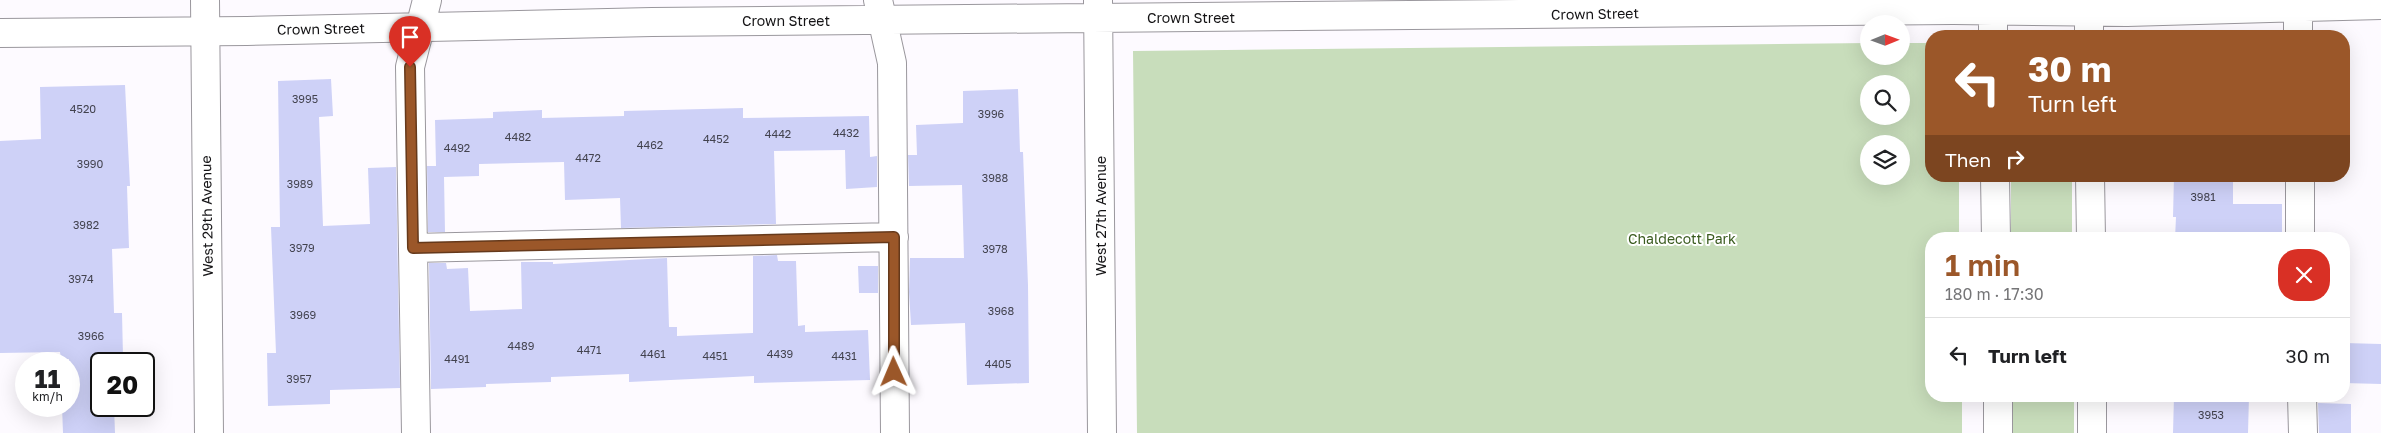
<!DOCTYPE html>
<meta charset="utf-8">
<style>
:root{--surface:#fff;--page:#f2f2f2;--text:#202124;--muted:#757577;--line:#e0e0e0;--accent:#9b5729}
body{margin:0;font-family:"Golos Text",sans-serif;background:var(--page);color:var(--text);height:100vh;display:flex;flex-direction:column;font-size:19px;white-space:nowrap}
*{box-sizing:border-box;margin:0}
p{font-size:16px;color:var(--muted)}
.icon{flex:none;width:28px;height:28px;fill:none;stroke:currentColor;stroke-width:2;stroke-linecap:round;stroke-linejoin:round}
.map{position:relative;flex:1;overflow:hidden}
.details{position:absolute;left:1925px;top:232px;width:425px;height:170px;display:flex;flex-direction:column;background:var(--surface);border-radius:20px;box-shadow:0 5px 20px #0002}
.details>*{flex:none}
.top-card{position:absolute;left:1925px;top:30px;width:425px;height:152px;border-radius:20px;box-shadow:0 5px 20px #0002;background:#9b5729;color:#fff;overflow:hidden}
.needle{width:32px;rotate:89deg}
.tools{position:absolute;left:1860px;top:15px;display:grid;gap:10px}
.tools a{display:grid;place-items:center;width:50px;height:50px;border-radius:50%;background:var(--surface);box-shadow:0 5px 20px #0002;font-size:25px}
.speed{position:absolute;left:15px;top:352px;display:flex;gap:10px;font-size:25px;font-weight:700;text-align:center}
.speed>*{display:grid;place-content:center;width:65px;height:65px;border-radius:50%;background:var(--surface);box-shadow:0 5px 20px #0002;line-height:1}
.speed small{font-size:12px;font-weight:400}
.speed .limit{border:2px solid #111;border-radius:8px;background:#fff;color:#111}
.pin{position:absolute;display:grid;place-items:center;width:42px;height:42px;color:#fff;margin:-51px -21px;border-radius:50% 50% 50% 0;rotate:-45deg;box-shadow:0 0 5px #0007}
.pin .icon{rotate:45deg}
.me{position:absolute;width:55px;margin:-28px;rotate:359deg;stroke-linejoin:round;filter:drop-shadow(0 0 4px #0008)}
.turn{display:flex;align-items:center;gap:18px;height:105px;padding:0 20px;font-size:22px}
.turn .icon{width:65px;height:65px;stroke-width:2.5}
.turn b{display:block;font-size:35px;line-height:42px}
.then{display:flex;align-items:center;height:48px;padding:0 20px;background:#0003;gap:10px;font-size:19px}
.round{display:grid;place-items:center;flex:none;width:52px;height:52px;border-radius:20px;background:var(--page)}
.headline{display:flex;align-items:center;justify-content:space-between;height:85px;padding:0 20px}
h1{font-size:30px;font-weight:600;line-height:38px;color:var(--accent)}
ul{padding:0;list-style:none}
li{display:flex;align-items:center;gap:15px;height:75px;padding:0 20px;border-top:1px solid var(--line)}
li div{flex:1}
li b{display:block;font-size:19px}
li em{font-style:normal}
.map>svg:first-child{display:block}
</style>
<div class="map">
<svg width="2381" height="433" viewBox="0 0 2381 433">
<rect width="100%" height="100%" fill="#fdfaff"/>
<path fill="#c8ddbb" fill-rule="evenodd" d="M1869,43v13h32v-13h30v133h28v63h-28v157h31v37h-825l-4,-382zM1869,84h32v32h-32zM1869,144h32v32h-32z
M2011,176h61v63h-61z
M2013,396h61v37h-61z"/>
<path fill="#ced1f7" d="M331,79l2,37 -14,1 4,109 47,-2 -2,-56 28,-1 4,221 -70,2v14l-62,2 -1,-53h9l-5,-126h9l-2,-146z
M125,85l5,101h-3l2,62 -17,1 2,64h8l1,44 -22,1v48h13l1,27h-52l-1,-27h7v-47h-8l-1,-7 -60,1v-212l41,-2 -1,-52z
M1018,89l2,63h3l5,133 1,98 -62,2 -2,-62 -54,2 -2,-33 1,-34h54l-2,-73 -53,1 -1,-31h9l-1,-30 47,-2v-32z
M743,108v10l126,-2 1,41 7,-1v31l-31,2 -1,-39 -71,1 2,73 -155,4 -1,-30 -55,2 -1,-38 -85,2v12l-35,1 1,55h-17l-1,-66h9l-1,-46 58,-2v-6l49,-2v8l82,-2v-5z
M2174,176h59v28h49v35h-107l1,-22h-3z
M777,255l1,6h18l2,65 7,-1v7l63,-2 2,50 -116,3v-7l-125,6v-8l-78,3v5l-65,2v3l-55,2 -2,-126h17l1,6 21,-1 2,43 52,-2 -1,-47h32v2l114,-6 2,69h8v9l76,-3v-77z
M858,266h20v27h-19z
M2344,343l37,1v40l-37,-1z
M2174,396h75l-1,37h-75z
M2318,403l33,1v29h-32z"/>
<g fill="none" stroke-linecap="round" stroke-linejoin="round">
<g stroke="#9a979d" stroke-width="30">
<path id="minor" d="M205,0l4,433
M878,0l14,63 3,370
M1098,1l4,432
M2298,9v27
M1993,10v26
M2089,12v24
M0,33l247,-2 405,-9 1301,-12 174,2 254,-7
M1995,176l1,63
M2090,176l1,63
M2300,176v63
M413,248l481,-11
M1998,396v37
M2092,396v37
M2302,396l1,37
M416,433l-6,-366 17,-67"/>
</g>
<use href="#minor" stroke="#fff" stroke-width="28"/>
</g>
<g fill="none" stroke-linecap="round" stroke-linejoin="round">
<g stroke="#65391b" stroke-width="12">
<path id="route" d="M410,67l3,181 481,-11v135"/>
</g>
<use href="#route" stroke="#9b5729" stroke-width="9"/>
</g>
<g text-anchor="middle" stroke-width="4" stroke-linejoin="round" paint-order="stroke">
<g font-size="11" fill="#42424e">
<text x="305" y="103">3995</text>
<text x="83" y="113">4520</text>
<text x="991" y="118">3996</text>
<text x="846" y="137">4432</text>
<text x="778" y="138">4442</text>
<text x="518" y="141">4482</text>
<text x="716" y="143">4452</text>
<text x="650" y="149">4462</text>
<text x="457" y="152">4492</text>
<text x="588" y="162">4472</text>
<text x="90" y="168">3990</text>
<text x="995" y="182">3988</text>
<text x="300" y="188">3989</text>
<text x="2203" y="201">3981</text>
<text x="86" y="229">3982</text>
<text x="302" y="252">3979</text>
<text x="995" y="253">3978</text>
<text x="81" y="283">3974</text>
<text x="1001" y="315">3968</text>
<text x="303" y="319">3969</text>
<text x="91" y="340">3966</text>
<text x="521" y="350">4489</text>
<text x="589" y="354">4471</text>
<text x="653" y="358">4461</text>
<text x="780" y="358">4439</text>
<text x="715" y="360">4451</text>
<text x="844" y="360">4431</text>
<text x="457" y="363">4491</text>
<text x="998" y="368">4405</text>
<text x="299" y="383">3957</text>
<text x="2211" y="419">3953</text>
</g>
<g font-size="14" fill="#141315" stroke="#fff">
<text transform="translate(1595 14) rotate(-1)" y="5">Crown Street</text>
<text x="1191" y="23">Crown Street</text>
<text x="786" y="26">Crown Street</text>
<text transform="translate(321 29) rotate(-1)" y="5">Crown Street</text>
<text transform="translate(207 216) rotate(-91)" y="5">West 29th Avenue</text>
<text transform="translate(1101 216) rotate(-90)" y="5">West 27th Avenue</text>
</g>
<g font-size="14" fill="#3a5b1f" stroke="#fff">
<text x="1682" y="244">Chaldecott Park</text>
</g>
</g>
</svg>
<div class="tools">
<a><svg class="needle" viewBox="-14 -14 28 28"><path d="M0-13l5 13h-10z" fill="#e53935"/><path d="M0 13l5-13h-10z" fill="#757577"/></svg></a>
<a><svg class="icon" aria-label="search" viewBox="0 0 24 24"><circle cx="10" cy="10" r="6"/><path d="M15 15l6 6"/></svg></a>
<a><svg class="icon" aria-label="layers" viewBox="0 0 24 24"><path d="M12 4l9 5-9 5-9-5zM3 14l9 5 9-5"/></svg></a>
</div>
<div class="speed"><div>11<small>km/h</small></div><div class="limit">20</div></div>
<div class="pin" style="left:410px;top:67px;background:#d93025"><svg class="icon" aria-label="arrive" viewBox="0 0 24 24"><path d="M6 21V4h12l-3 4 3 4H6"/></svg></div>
<svg class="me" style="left:894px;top:372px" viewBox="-20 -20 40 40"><path d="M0-17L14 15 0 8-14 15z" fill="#9b5729" stroke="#fff" stroke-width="4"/></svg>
<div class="top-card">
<div class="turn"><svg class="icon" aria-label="left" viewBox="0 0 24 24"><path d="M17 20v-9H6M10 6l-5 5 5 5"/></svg><div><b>30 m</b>Turn left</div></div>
<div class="then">Then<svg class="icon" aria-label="right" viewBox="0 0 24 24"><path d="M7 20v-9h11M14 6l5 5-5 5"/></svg></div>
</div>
<section class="details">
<div class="headline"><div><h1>1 min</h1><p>180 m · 17:30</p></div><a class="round" style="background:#d93025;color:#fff"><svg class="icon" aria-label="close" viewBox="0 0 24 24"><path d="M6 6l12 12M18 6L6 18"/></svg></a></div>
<ul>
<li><svg class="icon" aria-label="left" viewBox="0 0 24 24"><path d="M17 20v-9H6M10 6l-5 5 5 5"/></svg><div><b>Turn left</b></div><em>30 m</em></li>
</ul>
</section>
</div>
